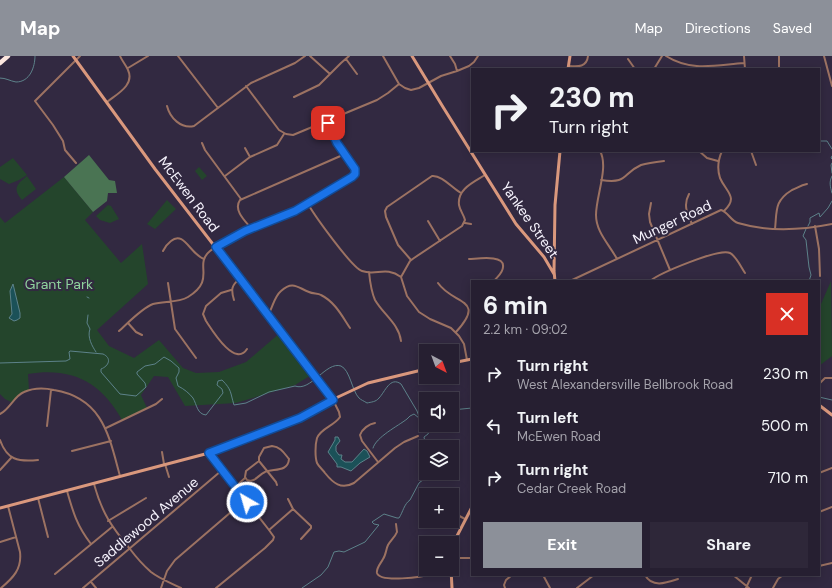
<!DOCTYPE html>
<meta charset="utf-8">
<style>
:root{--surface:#261f31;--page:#2e2739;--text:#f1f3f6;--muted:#a4a2ab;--line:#423d4d;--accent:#8c9099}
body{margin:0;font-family:"DM Sans",sans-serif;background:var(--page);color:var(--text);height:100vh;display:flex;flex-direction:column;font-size:15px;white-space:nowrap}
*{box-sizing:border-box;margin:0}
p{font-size:13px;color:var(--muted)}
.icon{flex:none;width:22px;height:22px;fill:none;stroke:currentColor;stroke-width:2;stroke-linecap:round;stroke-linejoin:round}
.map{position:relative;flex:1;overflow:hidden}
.side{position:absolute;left:471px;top:224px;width:349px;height:296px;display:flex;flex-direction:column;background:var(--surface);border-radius:0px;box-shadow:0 2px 10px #0003,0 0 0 1px var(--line)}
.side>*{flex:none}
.banner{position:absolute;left:471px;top:12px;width:349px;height:84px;border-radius:0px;box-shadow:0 2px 10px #0003,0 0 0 1px var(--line);background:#261f31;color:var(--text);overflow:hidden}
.needle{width:26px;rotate:139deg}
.fabs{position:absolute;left:419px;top:288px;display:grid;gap:8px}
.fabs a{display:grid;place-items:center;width:40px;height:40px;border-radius:0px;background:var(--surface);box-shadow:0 2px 10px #0003,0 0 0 1px var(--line);font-size:20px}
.pin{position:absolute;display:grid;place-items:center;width:34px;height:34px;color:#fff;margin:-17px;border-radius:8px;box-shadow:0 2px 6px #0006}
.me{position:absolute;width:44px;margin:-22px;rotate:322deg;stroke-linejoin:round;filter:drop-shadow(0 0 3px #0008)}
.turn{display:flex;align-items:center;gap:14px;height:84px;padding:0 12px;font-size:18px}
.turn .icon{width:52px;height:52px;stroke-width:2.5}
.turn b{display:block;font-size:28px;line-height:34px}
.round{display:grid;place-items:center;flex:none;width:42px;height:42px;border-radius:0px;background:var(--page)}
.head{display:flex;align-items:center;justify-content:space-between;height:68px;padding:0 12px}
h1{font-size:24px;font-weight:700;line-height:30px}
.button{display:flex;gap:8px;margin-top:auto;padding:8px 12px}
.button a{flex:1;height:46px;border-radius:0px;background:var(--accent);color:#fff;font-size:16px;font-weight:700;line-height:46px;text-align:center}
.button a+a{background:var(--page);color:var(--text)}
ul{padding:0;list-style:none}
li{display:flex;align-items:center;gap:12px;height:52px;padding:0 12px}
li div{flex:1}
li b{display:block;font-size:15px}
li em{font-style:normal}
header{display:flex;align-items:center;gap:24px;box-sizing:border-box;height:56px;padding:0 20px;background:var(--accent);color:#fff}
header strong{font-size:19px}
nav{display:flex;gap:22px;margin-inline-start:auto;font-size:14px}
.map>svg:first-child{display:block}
</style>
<header>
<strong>Map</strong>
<nav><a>Map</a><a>Directions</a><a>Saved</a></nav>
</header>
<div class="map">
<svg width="832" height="532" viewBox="0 0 832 532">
<rect width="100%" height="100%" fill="#322941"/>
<path fill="#24452c" d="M13,102l14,17 -8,5 -10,4 -9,-5v-12z
M199,111l8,9 -5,4 -7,-9z
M27,120l9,13 -14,11c-10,-11 -5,-16 5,-24z
M64,121l29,35 -8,8 36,43 21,-19 6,40 -51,46 12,16 25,12 25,-18 24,28 13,5 23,-1 27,-10 35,-30 32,42 -18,11 -59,18 -51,3 -17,-29 -14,-1 -13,19 6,13 -25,12c-21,-38 -50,-53 -94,-46l1,16 -8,3 -8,10 -8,-4 -5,-5v-177l5,6z
M167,144l9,9 -21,20 -8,-5z
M108,149l3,1 8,13 -9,4 -10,-3 -4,-4z
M831,225l1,75 -13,10v-63l2,1z"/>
<path fill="#4a7453" d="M89,99l20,25 6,1 2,12h-9l-1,8 -14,11 -29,-35z"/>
<path fill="#1b5158" stroke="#5d828a" d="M13,228l7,29v5l-3,2 -3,1 -5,-3 3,-4 -2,-23z
M335,381h3l2,4 -4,5v5l3,4h3l-1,4 4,3h7l12,-13 3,2 3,6 -10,6 -9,8 -10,-4h-4v-3l-9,-12 7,-12z"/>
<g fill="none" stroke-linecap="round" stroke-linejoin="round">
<path stroke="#5d828a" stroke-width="1" d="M0,22c6,0 10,3 16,4 14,0 19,-15 19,-26
M821,85h6l5,8
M832,100l-1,2 1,1
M832,107l-1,2 1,8
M832,120c-3,6 -2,10 0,17
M808,170l2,-4v-4l9,-5 1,4 8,-9 4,-7
M806,173l-3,7 3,4 3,27 2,8 -2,6
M87,241l2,1
M88,259l-1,8 3,6c-3,8 2,17 6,23
M0,307l66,-2 4,-2 -1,-7 1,-1 33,3c9,4 6,12 -2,15v3l19,22 16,2 10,-9 -1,-4 -8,-9v-2l8,-6 10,-2 9,-7 7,4 8,7v4l-3,6 2,8c6,3 11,7 15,12 4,7 4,16 13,17l17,-22 -1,-4 -5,-4 1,-4 4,-1c10,10 8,12 12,25l12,-2 23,-11 26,-6c16,6 31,-25 46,-20 9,4 11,25 18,32 2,2 5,3 8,5 4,-1 9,-1 12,-5 6,-6 11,-22 22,-14l16,27 4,11 10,5 3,-2
M819,341l13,3
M452,354l20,-2
M426,391l-2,-10 4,-3 3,-7
M373,392c3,-11 25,-22 34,-29l3,-3 4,-2 5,4
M302,532l19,-13 7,-8 6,-15 5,-1 5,1 21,-10 13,-16 1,-1 -5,-1 -2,-2 12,-8 13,4h2c4,-6 5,-14 11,-18l9,-17 5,-4v-3c-6,-3 -6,-8 -1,-13h3"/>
<path stroke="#9c7262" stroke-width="2" d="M178,0l40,52
M310,0l20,18
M383,0l16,28 6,4 6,2 8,-2 22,-12 16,-5 12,-5 5,-4 4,-6
M450,0l5,8 2,7
M666,0c25,16 50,9 78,7
M744,0l1,13
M779,0v13
M824,0l8,30
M346,3l11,15
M628,3l7,10
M569,10c9,1 18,1 19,-10
M128,12l20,-12
M654,13l8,-13
M246,30l33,44 7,4 7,1 84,-35 11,-7 11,-9
M294,41l25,-12 22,-22 8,-7
M107,46c10,-8 28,-17 21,-32 -2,-5 -6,-9 -8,-14
M167,50c3,12 14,23 27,20l57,-43 44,-20 10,-7
M202,87l3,7 36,49
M245,92l5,9
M600,95c9,16 -4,45 -4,64 0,17 13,29 21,44
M699,95l8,7 11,3
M722,95c-4,9 -5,18 -2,27 6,14 19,19 4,33
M751,95l5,14
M76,107l-11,-13 -2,-9 -10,-16 -18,-24 45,-45
M225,120l25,-19 27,-12 7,-11
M601,124c28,4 20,-6 40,-15 7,-2 15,-3 23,-4
M689,138c-6,11 -2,19 3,30
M651,147l-2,11 1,8 20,48
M308,148c7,12 44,64 54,67 14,5 24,-5 39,6l6,19 12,16 11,7 21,9 8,8 5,8 3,16
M428,165l12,20
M465,167l6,1
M815,170l4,23 1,27
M251,172c-6,-7 -18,-18 -11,-28l105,-46
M775,173c2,-18 -1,-28 17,-39 5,-2 9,-5 15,-6
M163,195c2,-4 4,-7 8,-10 13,-11 19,13 33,18
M469,203c7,0 36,-5 34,8 0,6 -6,10 -9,14
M411,204l-13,-15 -12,-28 -1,-6 2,-4 45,-31c10,-1 20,12 29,17
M369,216c1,10 2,19 6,28 8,14 24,24 26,41
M401,221l9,-16 4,-3 48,-32 3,-6c-1,-5 -5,-9 -6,-15 -2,-16 15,-23 26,-30
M570,225l151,-71c7,2 10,11 17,13 30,9 64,7 94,1
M650,225c10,-8 69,-33 80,-28 6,3 11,14 15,20
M168,227l7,46 21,29
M438,227c15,22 49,15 18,49
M231,234l-10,3 -15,13 -3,8 3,7c6,9 29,47 41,28
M234,244c-3,-10 -3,-15 6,-21
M268,259c5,-8 6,-18 13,-24 12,-11 17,-3 28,1 4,2 9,1 12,3 14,7 21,21 29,33
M128,267l8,9 6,3
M119,275c9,-8 23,-23 34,-27 11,-3 25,-1 35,-7 29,-18 5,-32 22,-46 23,-18 52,-26 79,-37 12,-5 22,-12 32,-18 11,-6 21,-12 31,-19l3,-5v-5l-18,-24 -9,-22
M819,328l6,-6h7
M333,344l6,12 1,5c-6,9 -19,11 -23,21 -2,7 -2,19 0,25 2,4 6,7 8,10 8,10 16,17 29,10l41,-35 9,-6 14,-6
M0,358c10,-5 14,-18 24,-22 9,-4 21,-4 30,-2 49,8 55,46 66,86
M375,367c-6,1 -13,6 -15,12l2,6 16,21
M47,370l4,-36
M106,372l50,-24 6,-5
M0,384c7,20 18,22 38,20
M272,390c9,1 12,7 17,13 -1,14 -17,9 -24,13 -7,3 -10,11 -18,8l-2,-3 1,-6 13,-10v-4l5,-9z
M72,395l39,-10
M162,396l2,12
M209,397l60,77 5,7 -1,3 -8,8 -49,40
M259,405l17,21 1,3
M165,408l4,13
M0,414l11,-12
M819,417l13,-5
M94,428c8,29 17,42 36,65 6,8 13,16 21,23 9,7 20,11 30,16
M235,431l10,-9
M67,435c6,21 10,35 24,53
M38,442l10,39
M288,443l5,10 18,17v2l-10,11
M452,456l13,7
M819,456l13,-5
M108,465l38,-23
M396,468l1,8c-2,5 -6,8 -9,13 -2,4 -2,10 -5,14 -2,4 -7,9 -6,14 3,10 46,4 54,1 2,-1 5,-3 7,-5
M269,474l24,-21
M0,486l16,-5
M452,502h20
M819,510l13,-3
M55,518l57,-47
M543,519l7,13
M645,519c7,13 21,8 33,4
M733,519l16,13
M91,526l5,6
M1,532c12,-10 21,-19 19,-36l-12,-46
M83,532l138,-117
M161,532l6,-17 8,-11 70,-60
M505,532l-1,-3 2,-5 6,-5
M577,532l17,-13
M746,532l6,-13
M773,532l5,-9 5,-4"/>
<path stroke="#da987d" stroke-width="3" d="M73,0l82,113 178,231
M412,0l31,51 73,117 28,33 10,17
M568,13l2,-13
M555,225l-1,-10 1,-66 5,-54
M452,307l20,-4
M819,349l13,10
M0,452l209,-55 93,-36 36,-20 30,-14 58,-14
M452,496l4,-14 16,-31
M451,513l1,19"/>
<path stroke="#fce7df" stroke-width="4.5" d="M0,7l8,-7"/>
</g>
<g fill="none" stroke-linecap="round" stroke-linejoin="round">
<g stroke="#114b97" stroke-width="10">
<path id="route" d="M247,446l-38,-49 91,-35 33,-18 -117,-153 29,-16 50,-20 57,-34 3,-3v-5l-18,-26 -9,-20"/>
</g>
<use href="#route" stroke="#1a73e8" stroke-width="7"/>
</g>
<g text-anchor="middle" stroke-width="4" stroke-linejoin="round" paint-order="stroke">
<g font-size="14" fill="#f6f3fd" stroke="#322941">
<text transform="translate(189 138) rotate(53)" y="5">McEwen Road</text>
<text transform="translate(530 164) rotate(55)" y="5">Yankee Street</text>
<text transform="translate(672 166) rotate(-25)" y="5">Munger Road</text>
<text transform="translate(146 466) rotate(-40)" y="5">Saddlewood Avenue</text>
</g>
<g font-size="14" fill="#8fd29d" stroke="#322941">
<text x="59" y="233">Grant Park</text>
</g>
</g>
</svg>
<div class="fabs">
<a><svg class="needle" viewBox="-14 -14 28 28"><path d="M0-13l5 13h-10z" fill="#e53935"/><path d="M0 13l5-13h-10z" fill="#a4a2ab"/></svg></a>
<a><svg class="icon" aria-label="sound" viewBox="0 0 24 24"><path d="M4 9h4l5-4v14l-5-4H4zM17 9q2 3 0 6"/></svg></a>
<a><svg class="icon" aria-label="layers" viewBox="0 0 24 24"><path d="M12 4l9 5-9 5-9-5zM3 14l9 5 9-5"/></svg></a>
<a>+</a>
<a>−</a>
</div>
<div class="pin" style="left:328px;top:67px;background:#d93025"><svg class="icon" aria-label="arrive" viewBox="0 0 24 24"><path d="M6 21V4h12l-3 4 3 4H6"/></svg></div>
<svg class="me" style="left:247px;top:446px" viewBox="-20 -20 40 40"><circle r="17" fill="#1a73e8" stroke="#fff" stroke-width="3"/><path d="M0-11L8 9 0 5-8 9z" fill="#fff"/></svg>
<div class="banner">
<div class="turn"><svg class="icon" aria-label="right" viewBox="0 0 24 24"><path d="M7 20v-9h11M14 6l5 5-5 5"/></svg><div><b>230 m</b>Turn right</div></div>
</div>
<section class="side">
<div class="head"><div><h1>6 min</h1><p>2.2 km · 09:02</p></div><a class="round" style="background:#d93025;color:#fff"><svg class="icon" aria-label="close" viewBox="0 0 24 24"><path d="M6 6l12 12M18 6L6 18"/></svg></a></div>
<ul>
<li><svg class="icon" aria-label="right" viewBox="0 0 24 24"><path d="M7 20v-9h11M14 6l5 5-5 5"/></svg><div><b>Turn right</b><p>West Alexandersville Bellbrook Road</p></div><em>230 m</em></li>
<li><svg class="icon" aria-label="left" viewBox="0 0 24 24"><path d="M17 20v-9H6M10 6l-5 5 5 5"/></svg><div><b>Turn left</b><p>McEwen Road</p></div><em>500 m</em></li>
<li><svg class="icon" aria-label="right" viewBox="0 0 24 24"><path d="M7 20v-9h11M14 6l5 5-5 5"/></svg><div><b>Turn right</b><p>Cedar Creek Road</p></div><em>710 m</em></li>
</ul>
<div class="button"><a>Exit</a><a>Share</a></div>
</section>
</div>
